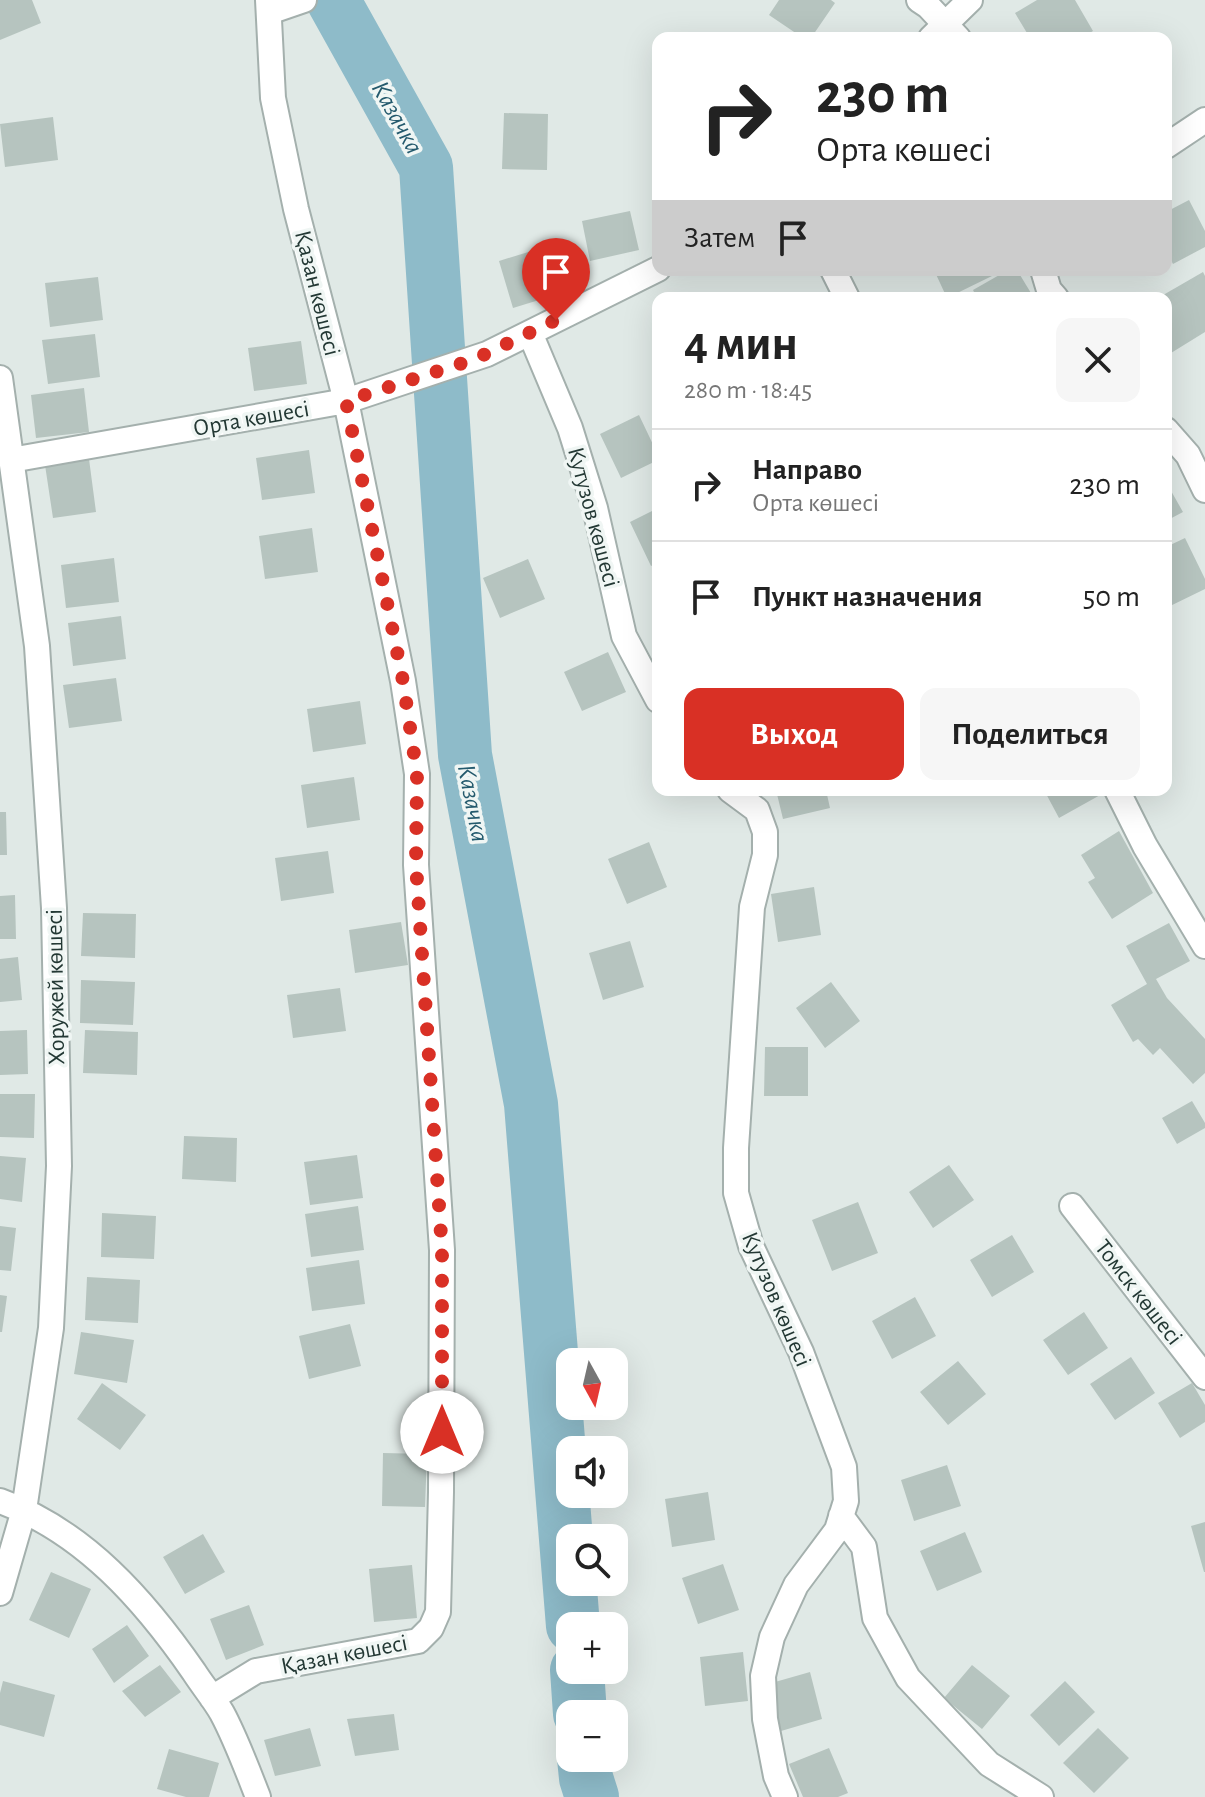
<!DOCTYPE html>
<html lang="ru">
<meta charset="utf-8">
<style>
:root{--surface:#fff;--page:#f6f6f6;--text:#222;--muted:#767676;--line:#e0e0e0;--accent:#d93025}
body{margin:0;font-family:"Alegreya Sans",sans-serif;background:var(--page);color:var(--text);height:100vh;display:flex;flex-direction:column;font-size:30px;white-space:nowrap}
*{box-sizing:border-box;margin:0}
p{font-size:26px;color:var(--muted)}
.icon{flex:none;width:44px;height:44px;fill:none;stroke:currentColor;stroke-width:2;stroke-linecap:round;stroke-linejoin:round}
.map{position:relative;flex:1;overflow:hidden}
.drawer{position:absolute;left:652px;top:292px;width:520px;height:504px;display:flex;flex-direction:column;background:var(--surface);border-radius:16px;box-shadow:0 8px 32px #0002}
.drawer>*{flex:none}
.top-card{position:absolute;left:652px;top:32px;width:520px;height:244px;border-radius:16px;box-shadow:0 8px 32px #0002;background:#fff;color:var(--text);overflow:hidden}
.needle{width:52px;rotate:172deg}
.fabs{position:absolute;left:556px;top:1348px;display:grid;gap:16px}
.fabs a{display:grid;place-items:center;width:72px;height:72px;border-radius:16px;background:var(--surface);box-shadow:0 8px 32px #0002;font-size:40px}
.pin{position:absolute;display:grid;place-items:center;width:68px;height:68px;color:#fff;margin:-82px -34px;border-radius:50% 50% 50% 0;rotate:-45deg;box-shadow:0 0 8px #0007}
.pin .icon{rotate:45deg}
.me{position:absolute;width:88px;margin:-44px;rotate:0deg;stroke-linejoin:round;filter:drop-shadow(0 0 6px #0008)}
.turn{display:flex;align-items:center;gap:28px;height:168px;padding:0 32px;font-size:36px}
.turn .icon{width:104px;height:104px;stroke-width:2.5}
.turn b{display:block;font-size:56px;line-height:68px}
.then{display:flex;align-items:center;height:76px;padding:0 32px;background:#0003;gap:16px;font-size:30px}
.round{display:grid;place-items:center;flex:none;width:84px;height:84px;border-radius:16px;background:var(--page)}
.head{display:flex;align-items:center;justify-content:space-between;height:136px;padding:0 32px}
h1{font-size:48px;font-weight:700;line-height:60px}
.button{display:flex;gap:16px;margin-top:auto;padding:16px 32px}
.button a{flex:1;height:92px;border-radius:16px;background:var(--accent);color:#fff;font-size:32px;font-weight:700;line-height:92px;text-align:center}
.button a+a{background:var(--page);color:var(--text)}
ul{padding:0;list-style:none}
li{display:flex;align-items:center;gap:24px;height:112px;padding:0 32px;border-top:2px solid var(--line)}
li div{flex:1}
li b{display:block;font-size:30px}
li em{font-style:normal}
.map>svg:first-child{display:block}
</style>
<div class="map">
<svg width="1205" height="1797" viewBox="0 0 1205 1797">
<rect width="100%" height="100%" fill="#e0e9e6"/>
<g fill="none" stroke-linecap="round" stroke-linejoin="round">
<path stroke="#8ebbc9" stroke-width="54" d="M333,0l93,167 39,588 66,349 42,522
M577,1670l3,44
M584,1758l2,20 6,19"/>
</g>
<path fill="#b6c4bf" d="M0,0h32l9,23 -41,17z
M779,0h52l4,3 -24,35h-8l-34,-23z
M1037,0h38l18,31 -12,7h-51l-15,-25z
M504,113l44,1 -1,56 -45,-1z
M53,117l5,43 -53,7 -5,-43z
M1189,200l16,31v16l-32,17 -7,-14v-38z
M630,211l9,39 -49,11 -8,-40z
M538,249l14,47 -39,12 -14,-47z
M934,270h55l3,6 -45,22z
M1008,270h9l17,28h-57l-4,-8z
M1203,272l2,4v56l-34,21 -5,-9v-46h-8z
M98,277l5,43 -53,7 -5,-44z
M740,292v6h-42v-2z
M95,334l5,43 -52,7 -6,-44z
M301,341l6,43 -53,7 -6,-43z
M84,388l5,44 -53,6 -5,-43z
M639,415l19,40v5l-37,18 -21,-44z
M309,450l6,43 -53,7 -6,-42z
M89,459l7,53 -43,6 -8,-53z
M1166,482l17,30 -17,9z
M658,508v55l-7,3 -21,-44z
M312,528l6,44 -53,7 -6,-43z
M1185,538l20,41v10l-39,19v-61z
M114,558l5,44 -53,6 -5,-43z
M528,559l17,40 -45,19 -17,-40z
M121,616l5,43 -53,7 -5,-43z
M608,652l18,40 -44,19 -18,-39z
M116,678l6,43 -53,7 -6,-43z
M360,701l6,43 -53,8 -6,-43z
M354,777l6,43 -53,8 -6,-43z
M776,790h50l4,18 -47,11z
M1044,790h56l2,4 -43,24z
M0,812h6l1,43h-7z
M1119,831l34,62 -41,26 -24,-37 7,-4 -14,-23z
M649,842l18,45 -40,17 -19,-45z
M328,851l6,42 -53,8 -6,-43z
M814,887l7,48 -43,7 -7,-48z
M15,895l1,44h-16v-43z
M83,913l53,1 -1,44 -54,-2z
M401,922l7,43 -53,8 -6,-43z
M1169,923l21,38 -34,18 11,19 38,41v34l-12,11 -33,-36 -7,7 -15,-16 -5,3 -22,-37 36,-21 -21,-38z
M630,941l14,46 -41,13 -14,-47z
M18,957l4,43 -22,2v-43z
M81,980l54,2 -2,43 -53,-2z
M831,982l29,39 -35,27 -29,-40z
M340,988l6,43 -53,7 -6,-43z
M27,1030l1,44 -28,1v-44z
M85,1030l53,2 -1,43 -54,-2z
M765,1047h43v49h-44z
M0,1094h35l-1,44 -34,-1z
M1192,1101l13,22v5l-28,16 -15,-26z
M184,1136l53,2 -1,44 -54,-3z
M357,1155l6,43 -53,7 -6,-43z
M0,1156l26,2 -4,44 -22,-3z
M949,1165l25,35 -41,28 -24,-36z
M858,1202l20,51 -46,18 -20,-51z
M358,1206l6,44 -53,7 -6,-43z
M102,1213l54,3 -2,43 -53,-2z
M0,1226l16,2 -5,43 -11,-1z
M1012,1235l22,37 -42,25 -22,-37z
M359,1260l6,44 -53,7 -6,-43z
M87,1277l53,3 -2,43 -53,-3z
M0,1295l7,1 -5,36h-2z
M915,1297l21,39 -44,23 -20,-38z
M1084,1312l24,36 -40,27 -25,-35z
M350,1324l11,42 -52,13 -10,-43z
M81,1332l53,8 -7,43 -53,-9z
M1131,1357l24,36 -40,27 -25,-36z
M958,1361l28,33 -38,31 -28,-33z
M102,1383l44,32 -26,35 -43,-31z
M1192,1383l13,22v17l-25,16 -22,-35z
M383,1453l44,1 -2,53 -43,-1z
M947,1465l14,41 -47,15 -13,-41z
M708,1492l7,48 -43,7 -7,-48z
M1205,1522v50h-1l-13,-46z
M965,1532l17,40 -45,19 -17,-40z
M203,1534l22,38 -40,22 -22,-37z
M723,1564l16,46 -41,14 -16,-46z
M412,1565l5,53 -43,4 -5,-53z
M51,1572l40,17 -22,49 -40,-18z
M249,1605l15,40 -38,15 -16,-41z
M127,1625l22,31 -35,27 -22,-34z
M743,1652l5,49 -43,5 -5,-49z
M160,1665l21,27 -36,25 -23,-26z
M972,1665l38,31 -28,33 -38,-31z
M810,1672l12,47 -41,12 -13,-47z
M3,1681l52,14 -11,42 -44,-12v-32z
M1065,1681l30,31 -36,34 -29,-31z
M394,1714l5,36 -44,6 -8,-37z
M310,1728l11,38 -46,10 -11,-36z
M1098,1728l31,30 -35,35 -31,-30z
M829,1748l19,45 -10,4h-35l-14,-33z
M169,1749l50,14 -10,34h-23l-29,-8z"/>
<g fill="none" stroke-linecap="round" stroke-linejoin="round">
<g stroke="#a4b0ad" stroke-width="28">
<path id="minor" d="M919,0l9,6 30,32
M269,12l35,-12
M931,38l39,-38
M1166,146l39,-26
M833,270l14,28
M1043,270l6,20 7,8
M530,333l40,95 25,80 29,128 34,64
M0,378l37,268 17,262 5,258 -8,162 -27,182 -24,83
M1166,430l22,25 17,35
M11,460l335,-59 141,-47 171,-85
M730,790l27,20 8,22v23l-13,52 -16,241v45l15,53 50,106 43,115 2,34 -9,29 -41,55 -24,52 -9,39 2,43 11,57 9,21
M1117,790l28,56 60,100
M1072,1206l133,171
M0,1501c84,30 145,100 194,171 9,14 20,27 28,41 14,26 25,56 36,84
M841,1516l23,31 11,71 33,60 81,86 52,33
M212,1698l44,-27 162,-30 13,-13 7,-16 3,-120 1,-242 -26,-385 1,-91 -14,-93 -57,-280 -50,-192 -23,-111 -5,-98"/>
</g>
<use href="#minor" stroke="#fff" stroke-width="24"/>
</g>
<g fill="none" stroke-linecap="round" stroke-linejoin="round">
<path stroke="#d93025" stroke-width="14" stroke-dasharray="0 25.2" d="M442,1432v-182l-26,-385 1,-91 -14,-93 -57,-280 129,-42 81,-39"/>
</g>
<g text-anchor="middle" stroke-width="7" stroke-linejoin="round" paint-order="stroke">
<g font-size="24" fill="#233834" stroke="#f0f6f4">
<text transform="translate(318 293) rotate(76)" y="8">Қазан көшесі</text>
<text transform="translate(251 418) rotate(-10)" y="8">Орта көшесі</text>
<text transform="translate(594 517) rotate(75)" y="8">Кутузов көшесі</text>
<text transform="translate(55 987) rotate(-91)" y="8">Хоружей көшесі</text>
<text transform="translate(1139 1292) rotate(52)" y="8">Томск көшесі</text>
<text transform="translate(777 1299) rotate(67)" y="8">Кутузов көшесі</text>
<text transform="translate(344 1654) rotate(-11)" y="8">Қазан көшесі</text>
</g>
<g font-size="26" font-style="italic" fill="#245a6d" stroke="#f0f6f4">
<text transform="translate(398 117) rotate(61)" y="9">Казачка</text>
<text transform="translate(474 803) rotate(79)" y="9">Казачка</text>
</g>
</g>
</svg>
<div class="fabs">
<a><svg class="needle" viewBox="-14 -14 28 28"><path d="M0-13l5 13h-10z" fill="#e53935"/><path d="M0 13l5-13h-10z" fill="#767676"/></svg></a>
<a><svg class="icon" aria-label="sound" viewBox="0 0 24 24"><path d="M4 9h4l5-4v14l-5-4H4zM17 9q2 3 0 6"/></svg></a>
<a><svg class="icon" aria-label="search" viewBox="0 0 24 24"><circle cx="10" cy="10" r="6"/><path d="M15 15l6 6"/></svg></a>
<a>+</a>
<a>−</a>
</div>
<div class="pin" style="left:556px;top:320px;background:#d93025"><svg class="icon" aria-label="arrive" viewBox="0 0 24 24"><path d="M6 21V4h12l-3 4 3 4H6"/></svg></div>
<svg class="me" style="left:442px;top:1432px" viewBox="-20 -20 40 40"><circle r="19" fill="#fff"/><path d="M0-13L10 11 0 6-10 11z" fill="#d93025"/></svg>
<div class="top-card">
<div class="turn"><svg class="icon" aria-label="right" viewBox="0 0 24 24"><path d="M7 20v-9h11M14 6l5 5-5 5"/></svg><div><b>230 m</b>Орта көшесі</div></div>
<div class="then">Затем<svg class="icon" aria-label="arrive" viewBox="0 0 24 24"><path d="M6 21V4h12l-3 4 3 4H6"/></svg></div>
</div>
<section class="drawer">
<div class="head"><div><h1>4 мин</h1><p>280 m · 18:45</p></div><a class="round"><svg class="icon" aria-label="close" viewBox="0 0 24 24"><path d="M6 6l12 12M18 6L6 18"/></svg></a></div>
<ul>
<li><svg class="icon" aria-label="right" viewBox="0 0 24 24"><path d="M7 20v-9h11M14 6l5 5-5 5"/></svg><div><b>Направо</b><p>Орта көшесі</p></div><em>230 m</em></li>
<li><svg class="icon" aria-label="arrive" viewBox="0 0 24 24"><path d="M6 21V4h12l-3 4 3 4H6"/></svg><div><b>Пункт назначения</b></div><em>50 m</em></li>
</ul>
<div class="button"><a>Выход</a><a>Поделиться</a></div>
</section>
</div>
